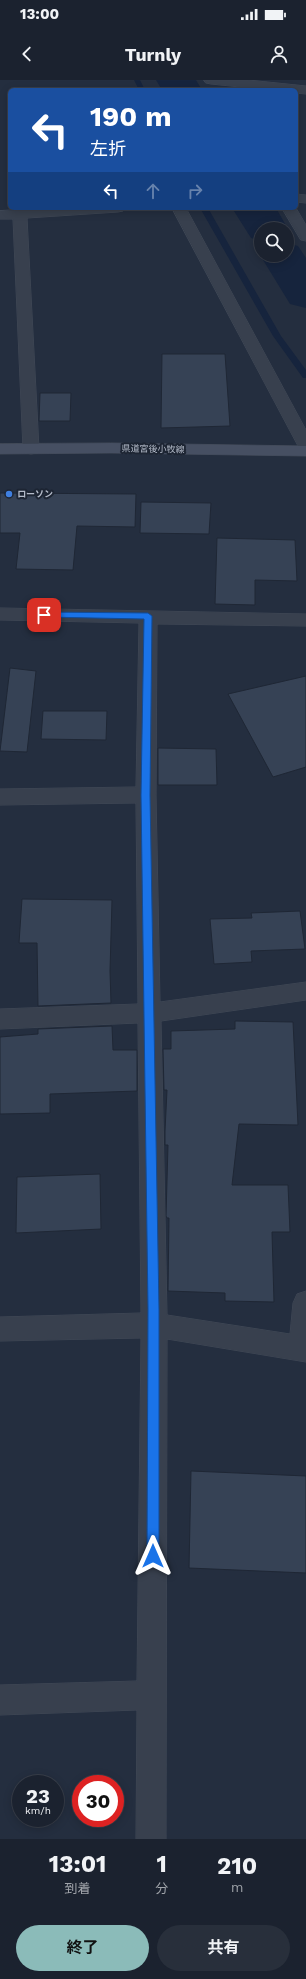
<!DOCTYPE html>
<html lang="ja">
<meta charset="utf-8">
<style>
:root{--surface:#1b222f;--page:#282f3b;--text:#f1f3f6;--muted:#a0a4aa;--line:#393f4b;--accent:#8bbbb9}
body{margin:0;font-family:"Work Sans","Noto Sans JP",sans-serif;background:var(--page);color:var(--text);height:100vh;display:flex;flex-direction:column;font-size:15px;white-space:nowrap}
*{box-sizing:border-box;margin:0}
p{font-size:13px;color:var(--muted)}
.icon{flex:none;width:22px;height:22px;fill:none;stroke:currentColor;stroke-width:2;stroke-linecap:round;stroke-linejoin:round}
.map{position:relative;height:1759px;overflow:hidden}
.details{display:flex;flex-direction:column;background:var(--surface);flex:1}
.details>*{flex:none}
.guide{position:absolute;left:8px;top:8px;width:290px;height:122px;border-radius:6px;box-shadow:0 2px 10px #0003,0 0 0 1px var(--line);background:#1a4fa0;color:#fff;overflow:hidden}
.buttons{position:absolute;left:254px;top:142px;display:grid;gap:8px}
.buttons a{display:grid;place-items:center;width:40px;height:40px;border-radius:50%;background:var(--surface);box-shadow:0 2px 10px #0003,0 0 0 1px var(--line);font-size:20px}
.speed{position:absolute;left:12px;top:1695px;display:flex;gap:8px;font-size:20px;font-weight:700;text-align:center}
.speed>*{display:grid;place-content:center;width:52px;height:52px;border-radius:50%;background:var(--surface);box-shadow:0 2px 10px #0003,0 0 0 1px var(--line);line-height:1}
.speed small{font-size:10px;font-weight:400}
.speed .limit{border:6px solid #d22;background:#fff;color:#111}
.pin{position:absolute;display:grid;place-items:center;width:34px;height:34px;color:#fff;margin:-17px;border-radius:8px;box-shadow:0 2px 6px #0006}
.me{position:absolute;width:44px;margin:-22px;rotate:0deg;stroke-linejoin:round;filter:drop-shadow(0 0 3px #0008)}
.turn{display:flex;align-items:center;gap:14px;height:84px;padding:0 16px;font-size:18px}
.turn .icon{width:52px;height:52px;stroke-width:2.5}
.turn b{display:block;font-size:28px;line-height:34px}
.lanes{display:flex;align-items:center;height:38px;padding:0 16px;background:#0003;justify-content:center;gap:20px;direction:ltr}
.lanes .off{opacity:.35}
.eta{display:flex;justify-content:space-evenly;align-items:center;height:68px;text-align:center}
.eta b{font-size:24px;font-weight:700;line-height:28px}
.primary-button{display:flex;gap:8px;margin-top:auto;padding:8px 16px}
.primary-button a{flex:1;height:46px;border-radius:24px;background:var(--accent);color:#111;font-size:16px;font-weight:700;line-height:46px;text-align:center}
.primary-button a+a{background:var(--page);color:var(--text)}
.status{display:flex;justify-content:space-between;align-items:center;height:28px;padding:0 20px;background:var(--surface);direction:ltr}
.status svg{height:11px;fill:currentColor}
header{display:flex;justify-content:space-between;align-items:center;height:52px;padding:0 16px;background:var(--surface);font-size:18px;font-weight:700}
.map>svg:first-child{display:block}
</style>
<div class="status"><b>13:00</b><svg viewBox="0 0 49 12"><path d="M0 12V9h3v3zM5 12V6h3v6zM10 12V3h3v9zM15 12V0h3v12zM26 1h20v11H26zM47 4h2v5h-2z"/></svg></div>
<header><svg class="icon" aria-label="back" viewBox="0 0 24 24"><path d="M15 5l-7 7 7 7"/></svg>Turnly<svg class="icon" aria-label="person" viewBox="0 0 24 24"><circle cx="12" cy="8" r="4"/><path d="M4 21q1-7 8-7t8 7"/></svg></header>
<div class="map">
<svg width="306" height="1759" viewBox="0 0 306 1759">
<rect width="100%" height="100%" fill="#242e3f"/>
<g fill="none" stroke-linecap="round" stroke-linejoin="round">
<path fill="#16243d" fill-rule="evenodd" d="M134,0h6l5,10h-6z
M200,128h8l73,128 25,34v8h-3l-30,-42z"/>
<path fill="#16243d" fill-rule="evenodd" d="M156,0h40l6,10h-40z
M232,128h44l12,21h-27v12l-10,-3z
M287,163l11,3 8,12v50l-16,-4 -30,-49 1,-2v2h26z"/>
</g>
<path fill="#364255" stroke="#1f2735" d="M162,274h63l5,72 -69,2z
M40,313h31l-1,28h-31z
M0,413l136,1 -1,33 -58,-1 -4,44 -57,-1 4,-36h-20z
M141,422l70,1 -2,31 -69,-1z
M217,458l78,2 2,41 -42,-1v25l-40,-1z
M10,588l26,3 -9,81 -27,-1z
M306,596v91l-33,10 -45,-83z
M43,631h64l-1,29 -65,-1z
M158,668l58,1 1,36h-59z
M22,819l90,1 -2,71 1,32 -73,3 -1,-63h-18z
M300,831l5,38 -54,2 1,11 -38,2 -4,-45 42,-1 -1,-5z
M235,941l58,1 5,103 -59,-1 -7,61h56l2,47h-18l2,70 -49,-1v-8l-57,-2 1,-73h-2l-1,-2 2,-71h-3v-14l2,-41h-3l-1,-41h8v-18l64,-2z
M112,946l1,24h24v41l-87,3v19l-50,1v-77l38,-3v-5z
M100,1094l1,55 -85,4 1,-56z
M191,1391l115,5v97l-117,-5z"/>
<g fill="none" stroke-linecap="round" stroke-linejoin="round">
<g stroke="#414957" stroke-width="1">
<path id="street" d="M204,0h44l58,6v8l-10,-1v-3h-27l-58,-6 -5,-1z
M296,114l10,1v8l-10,-1z
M45,128h80l-2,3 -5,1 -91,6 12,231 -2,4 -6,1 -6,-1 -2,-4 -10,-230h-13v-8z
M172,128h14l120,222v21l-6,-1 -2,-4z
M282,128h14l10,17v16l-5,-1z
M0,528l306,6v12l-149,-2 -1,171 4,207 146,-20v18l-145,21 6,294 123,19 3,-31 4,-9 9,-3v71l-139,-23 -1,500h-30l1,-129 -137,5v-30l137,-4 4,-343 -141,3v-24l141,-4 -3,-290 -138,6v-20l138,-5 -2,-201 -136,2v-16l136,-2 3,-164 -139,-3z"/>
</g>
<g stroke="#414957" stroke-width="1">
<path id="secondary" d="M111,363l195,3v10l-195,-3 -111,1v-10z"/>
</g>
<use href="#street" fill="#38404e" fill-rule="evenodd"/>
<use href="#secondary" fill="#464f62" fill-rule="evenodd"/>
</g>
<path fill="#1a73e8" stroke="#114b97" d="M44,532l104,1 4,3 -2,179 9,514v247l-2,4 -4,2 -4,-2 -2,-4 1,-247 -7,-514 3,-176 -100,-2 -3,-2z"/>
<circle fill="#3f7fe0" stroke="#1d2533" stroke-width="1.5" cx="9" cy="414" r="4"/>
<g text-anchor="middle" stroke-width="4" stroke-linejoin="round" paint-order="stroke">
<g font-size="9" fill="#b4bbc9" stroke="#1d2533">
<text transform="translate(153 369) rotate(1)" y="3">県道宮後小牧線</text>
</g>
<g font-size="9" font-weight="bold" fill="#b4bbc9" stroke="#1d2533" text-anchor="start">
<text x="17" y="417">ローソン</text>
</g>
</g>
</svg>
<div class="buttons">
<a><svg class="icon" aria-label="search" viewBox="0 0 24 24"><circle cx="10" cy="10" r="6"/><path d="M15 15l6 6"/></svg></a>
</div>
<div class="speed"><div>23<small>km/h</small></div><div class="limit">30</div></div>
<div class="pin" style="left:44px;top:535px;background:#d93025"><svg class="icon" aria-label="arrive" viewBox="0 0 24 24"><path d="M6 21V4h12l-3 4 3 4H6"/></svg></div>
<svg class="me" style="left:153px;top:1476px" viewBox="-20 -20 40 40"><path d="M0-17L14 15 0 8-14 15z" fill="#1a73e8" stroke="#fff" stroke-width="4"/></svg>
<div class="guide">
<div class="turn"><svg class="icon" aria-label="left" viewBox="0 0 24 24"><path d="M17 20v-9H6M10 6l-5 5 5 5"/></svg><div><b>190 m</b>左折</div></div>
<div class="lanes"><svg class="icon" aria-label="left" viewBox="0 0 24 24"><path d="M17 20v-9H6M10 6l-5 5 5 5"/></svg><svg class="icon off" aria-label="ahead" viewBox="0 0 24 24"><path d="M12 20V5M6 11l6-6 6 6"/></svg><svg class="icon off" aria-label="right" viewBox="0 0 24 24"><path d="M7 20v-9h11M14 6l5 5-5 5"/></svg></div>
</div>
</div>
<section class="details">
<div class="eta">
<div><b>13:01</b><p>到着</p></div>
<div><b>1</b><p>分</p></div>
<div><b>210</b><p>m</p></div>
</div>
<div class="primary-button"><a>終了</a><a>共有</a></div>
</section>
